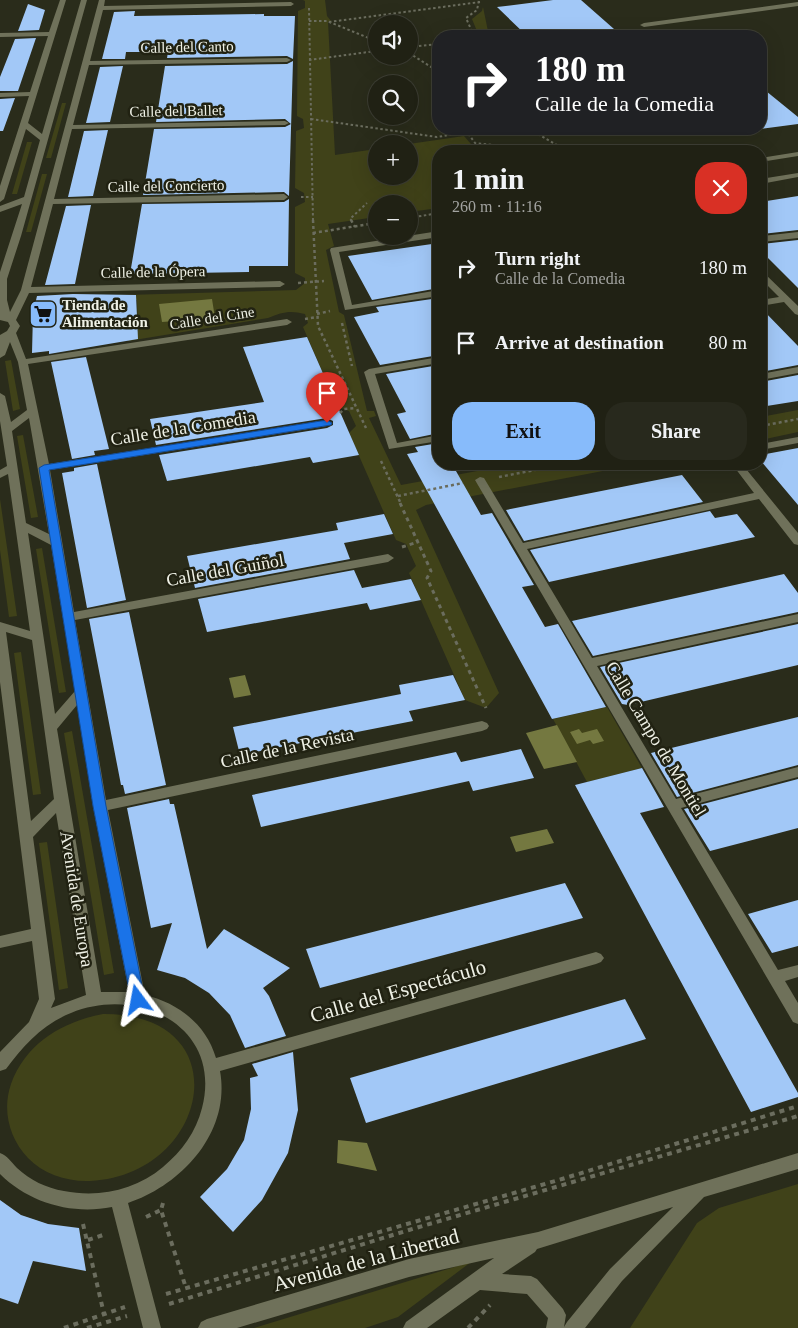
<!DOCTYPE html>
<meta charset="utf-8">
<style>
:root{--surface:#202114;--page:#28291d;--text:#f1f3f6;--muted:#a2a3a0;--line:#3d3e34;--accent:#87bbfb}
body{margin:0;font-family:Georgia,serif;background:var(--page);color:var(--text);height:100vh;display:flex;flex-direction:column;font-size:19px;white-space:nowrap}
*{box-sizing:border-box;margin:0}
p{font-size:16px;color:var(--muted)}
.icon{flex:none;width:28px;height:28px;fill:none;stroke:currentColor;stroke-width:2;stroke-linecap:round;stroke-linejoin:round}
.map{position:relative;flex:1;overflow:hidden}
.panel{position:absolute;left:432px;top:145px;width:335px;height:325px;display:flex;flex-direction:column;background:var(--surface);border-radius:20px;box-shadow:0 5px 20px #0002,0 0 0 1px var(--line)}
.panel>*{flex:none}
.top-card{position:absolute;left:432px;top:30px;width:335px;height:105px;border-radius:20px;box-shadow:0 5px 20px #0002,0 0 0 1px var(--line);background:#202124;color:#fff;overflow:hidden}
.controls{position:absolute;left:368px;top:15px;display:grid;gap:10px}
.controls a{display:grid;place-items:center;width:50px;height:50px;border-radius:50%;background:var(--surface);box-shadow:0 5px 20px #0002,0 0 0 1px var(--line);font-size:25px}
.pin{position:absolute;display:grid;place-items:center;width:42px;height:42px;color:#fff;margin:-51px -21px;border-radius:50% 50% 50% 0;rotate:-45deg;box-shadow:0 0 5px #0007}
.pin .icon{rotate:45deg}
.me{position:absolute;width:55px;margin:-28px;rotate:347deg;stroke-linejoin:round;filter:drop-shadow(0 0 4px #0008)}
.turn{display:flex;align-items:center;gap:18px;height:105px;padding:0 20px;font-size:22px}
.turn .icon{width:65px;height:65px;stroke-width:2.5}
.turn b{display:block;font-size:35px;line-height:42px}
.round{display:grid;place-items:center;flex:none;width:52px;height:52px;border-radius:20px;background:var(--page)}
.overview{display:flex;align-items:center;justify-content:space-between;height:85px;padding:0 20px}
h1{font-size:30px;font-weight:700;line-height:38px}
.cta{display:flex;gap:10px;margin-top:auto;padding:10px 20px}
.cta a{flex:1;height:58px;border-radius:20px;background:var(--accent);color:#111;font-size:20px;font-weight:700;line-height:58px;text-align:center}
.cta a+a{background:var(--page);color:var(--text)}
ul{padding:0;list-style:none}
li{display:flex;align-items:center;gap:15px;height:75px;padding:0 20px}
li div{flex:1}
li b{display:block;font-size:19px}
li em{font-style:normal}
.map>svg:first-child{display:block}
</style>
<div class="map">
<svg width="798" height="1328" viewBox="0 0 798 1328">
<rect width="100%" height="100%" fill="#2a2c1b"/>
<path fill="#404219" d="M303,0h22l2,16 4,5 -3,1 7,133 41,-6v27h33v-32l55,-8 13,15h-38v57l-30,4v-8h-33v13l-48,7 6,22 -8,4 13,62 5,3 23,96h7l2,5 -7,2 32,67 114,-21h124l-213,41 -10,5 83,183 -13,15 -21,-8 -56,-127 7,-7 -10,-22 -10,-4 -47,-107 7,-7 -7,-15 -11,-4 -2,-4 -33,-76 5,-4 -3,-9c-15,-4 -23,-2 -37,4l-140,23v-9l10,-1 -1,-31 -11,1 1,-6 169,-5 9,-7v-5l-10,-5v-66l10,-5 -1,-9 -9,-5 1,-57 8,-3 -1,-9 -6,-3 1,-105 7,-3v-7z
M483,7l6,29h-10l-7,-17 10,-8z
M62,103h4l-15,55h-5z
M27,142h5l-15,52h-5z
M42,174h5l-16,58h-5z
M11,360l9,49 -7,2 -8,-50z
M798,410v22l-37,8v-23z
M23,435l15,82 -7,1 -14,-82z
M0,499l17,117 -8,1 -9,-67z
M42,548l24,144 -7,1 -23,-144z
M21,652l20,142 -8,1 -19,-142z
M607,707l35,61 -55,14 -34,-63z
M72,731l42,242 -10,2 -40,-242z
M47,842l21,146 -9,2 -20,-147z
M103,1014c138,-1 108,161 -13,167 -22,1 -47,-7 -62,-23 -19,-20 -26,-48 -17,-74 15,-41 51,-62 92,-70z
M798,1184v144h-168l67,-105 22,-15z
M471,1262l-73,55 -33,11h-111z"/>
<path fill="#747840" d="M212,299l3,19 -53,4 -3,-18z
M245,675l6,20 -17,3 -5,-20z
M557,725l20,37 -33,7 -18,-36z
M579,729l3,4 15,-4 7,12 -11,3 -3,-4 -13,4 -7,-12z
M547,829l7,14 -38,9 -6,-15z
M338,1140l29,3 10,28 -40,-8z"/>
<path fill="#a2c8f7" d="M553,0h28l33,29 -52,7h-35l-30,-29z
M28,4l17,6 -6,20 -21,1z
M135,11l-1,5 130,-2v2h31l-2,43 -6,-3 -120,2 1,-6h-42l-1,7h-23l12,-47z
M36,38l-18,53h-18v-14l15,-38z
M293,61l-4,135 -5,-4 -141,3 11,-66 131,-2 6,-3 -6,-5 -129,3 9,-56 122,-2z
M123,66l-13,56 -24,1 14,-56z
M761,87l37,30v7l-37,5z
M15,98l-12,33h-3v-32z
M108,130l-15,66 -25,1 16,-66z
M798,196v34l-37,4v-32z
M289,199l-1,67h-39v6l-119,2 12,-70 142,-2z
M91,205l-16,79 -30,1 21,-79z
M798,240v48l-37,-37v-7z
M439,243v45l-67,12 -24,-44z
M73,294l63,1 2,44 -89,15v-3l-17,2 1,-40 4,-17z
M439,298v57l-59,10 -26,-48 25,-5 -3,-5z
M761,308l37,38v19l-37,7z
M307,337l52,118 -46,8 -3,-6 -143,24 -8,-26 168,-27 6,-3v-4l-6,-3 -171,27 -6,-26 114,-17 -21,-55z
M86,357l23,92 -15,2 1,4 -23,4 -21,-97z
M439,365v68l-29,6 -13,-25 9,-2 -20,-38z
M798,375v26l-37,6v-25z
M439,443v21h13l29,51 11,-2 42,72 -12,2 23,40 13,-3 48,83 -54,12 -145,-265 11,-2 -3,-5z
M798,448v57l-37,-44v-6z
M97,464l29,136 -39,8 -25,-135 12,-2v-3z
M682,475l21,27 -179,39 -18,-31z
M710,511l5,7 22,-4 18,23 -206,45 -19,-32z
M384,514l9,20 -49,9 6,16 -155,29 -8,-32 151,-26 -2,-7z
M354,570l8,18 49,-9 10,21 -51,10 -3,-7 -160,29 -9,-33z
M784,574l14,19v19l-205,44 -21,-35z
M129,612l37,173 -41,9 -2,-9h-2l-32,-166z
M798,624v41l-170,40 -6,-1 -22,-37z
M453,675l12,25 -56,11 4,10 -173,34 -7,-28 168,-33 -2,-9z
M798,717v48l-121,32 -26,-44z
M521,749l13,29 -61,13 -4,-10 -208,46 -9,-32 204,-43 5,10z
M642,768l22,39 -24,6 158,280v4l-47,15 -176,-327z
M798,779v49l-88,23 -26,-42z
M169,799l1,5h4l33,145 17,-20 66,39 -27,20 6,8 17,40 -41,12 -15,-33 -21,-22 -24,-15 -28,-8 15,-47 -21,5 -24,-120z
M565,883l18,35 -263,70 -14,-39z
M798,900v46l-26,7 -24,-39z
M625,999l21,40 -280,84 -16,-45z
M293,1052l5,58 -10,43 -26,47 -29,32 -33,-35 27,-28 17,-29 7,-31 -1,-31 8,-2 -6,-12z
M0,1200l21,15 27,9 31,4 7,43 -53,-10 -15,43 -18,-6z"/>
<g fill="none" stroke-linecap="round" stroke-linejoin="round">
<path stroke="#6b6d5e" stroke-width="2" stroke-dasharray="2.5 2.5" stroke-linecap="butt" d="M309,8l4,213
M309,21h18l49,20
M329,22l151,-20
M474,36l-8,-18 11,-8 2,-10
M409,47l30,-3
M409,53l30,19
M309,60l67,-9
M311,119l126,18 30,-5 8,11 72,8
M530,129l8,4
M538,129v5l29,17
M741,151l9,-1
M301,197h12
M409,218l30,-5
M352,221l-2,-2 17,-16"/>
<path stroke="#6b6d5e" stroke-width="2.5" stroke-dasharray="3 3" stroke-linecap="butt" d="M313,220l5,106 48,102
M351,220l4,7
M313,233l63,-10
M298,283l26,-2
M317,314l13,-3
M305,319l12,-2
M342,323l10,43
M340,413l4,-4 12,-1
M761,426l37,-7
M381,461l20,43
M499,477l67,-13
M398,496l65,-13"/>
<path stroke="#6b6d5e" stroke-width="3" stroke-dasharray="4 4" stroke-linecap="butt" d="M400,503l31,68 -4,7 59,130
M402,547l16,-5"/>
<path stroke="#6b6d5e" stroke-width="4" stroke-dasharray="5 5" stroke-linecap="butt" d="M163,1203l-2,7 25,78
M146,1217l15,-7
M83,1224l21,90
M88,1240l18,-6
M166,1294l396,-115 236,-73
M169,1304l240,-74 389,-114
M64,1328l61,-21
M87,1328l40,-12
M468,1328l22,-23"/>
<path fill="#6f715a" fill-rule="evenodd" d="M60,0h6l-38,123 14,11 39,-134h6l-66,236 -14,43v21l3,12 11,-22 78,-290h6l-1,6 187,-4 3,2 -3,2 -188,4 -13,51 197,-3 4,2 -4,2 -198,3 -16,60 212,-4 4,2 -4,2 -213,4 -18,70 230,-5 4,3 -4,3 -231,4 -22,83 249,-6 5,3 -5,3 -251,6 -13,27 4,6 -4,7 10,26 261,-40 5,3 -5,3 -259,39 21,100 278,-44 5,3 -5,3 -277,44 24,142 314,-58 6,4 -6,4 -313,58 31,180 376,-79 5,2 2,3 -2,3 -5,2 -374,79 37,185c33,8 61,29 71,63l380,-106 5,2 3,4 -3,4 -5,2 -376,107c11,61 -38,114 -92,132l33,125h-18l-31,-121c-40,8 -83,-4 -112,-33v-21c8,3 11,9 17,15 13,12 29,20 47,23 35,7 72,-1 99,-24 19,-16 33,-35 39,-59 21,-81 -63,-123 -131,-95 -28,11 -48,33 -65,56l-6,2v-19l29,-30 10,-23 -7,-58 -32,7v-12l31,-7 -31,-247v-60l30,9 -22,-157 -8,4v-8l7,-4 -7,-45v-28l5,3 6,26 16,-12 -9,-48 -8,-20 -5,13 -5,3v-23l7,-4 3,-5 -2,-4 -8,-2v-48l22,-68 -22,8v-6l24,-9 16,-57 -14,-11 -22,70 -4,3v-16l29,-90 -29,1v-4l30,-1 18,-56 -48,1v-4l49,-1zM29,418l20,116 -23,-11 -14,-92zM28,533l23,12 24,146 -20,23zM6,632l26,8 22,159 -23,22zM77,705l16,101 36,186h-28l-44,-263zM56,813l30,182 -35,13 4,-9 -22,-162z
M798,2v4l-154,21 -4,-2 4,-2z
M798,152v4l-37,6v-4z
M798,173v4l-37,7v-5z
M439,231v6l-100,15 13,53 87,-15v6l-94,14 -15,-60 1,-2z
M798,232v6l-37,4v-6z
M761,270l37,36v9l-3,-1 -11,-12 -23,4v-6l18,-3 -18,-18z
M439,357v6l-64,11 22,69 42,-8v6l-50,8 -25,-77 5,-3z
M798,367v6l-37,7v-6z
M798,437v6l-37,7v-6z
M732,464h10l56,69v12l-4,-1 -35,-45 -232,50 65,109 206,-44v8l-201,44 79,133 122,-32v10l-117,31 97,162 20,-5v12l-13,4 13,22v21l-5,-2 -318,-542 5,-3 4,1 39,65 231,-50z
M798,1153v16l-94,28 -82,84 -37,47h-39l2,-10 -21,-24 -47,-4 -53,38h-24l3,-6 88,-64 -85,19 -172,51h-39l3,-6 6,-3 202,-60 129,-27zM673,1207l-63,62 -43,53 -3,5 2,-12 -3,-6 -26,-30 -6,-3 -29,-2 33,-22 2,-3z"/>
</g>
<path fill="#1a73e8" stroke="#114b97" d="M327,420l5,3 -1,2 -282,45 57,336 39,194 -2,4 -5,1 -5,-1 -2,-4 -38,-194 -54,-338 5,-3z"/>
<defs>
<g id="supermarket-square" transform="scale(1.4375)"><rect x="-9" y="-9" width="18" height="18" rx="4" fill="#87bbfb" stroke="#212212"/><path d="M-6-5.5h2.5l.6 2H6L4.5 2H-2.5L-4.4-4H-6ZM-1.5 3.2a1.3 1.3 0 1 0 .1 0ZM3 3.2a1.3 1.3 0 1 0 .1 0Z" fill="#111"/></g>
</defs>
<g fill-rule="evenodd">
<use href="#supermarket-square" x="43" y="314"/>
</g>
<g text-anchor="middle" stroke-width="5" stroke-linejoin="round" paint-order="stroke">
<g font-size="15" fill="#eff1e6" stroke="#212212">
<text transform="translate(187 47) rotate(-1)" y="5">Calle del Canto</text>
<text transform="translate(176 111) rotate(-1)" y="5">Calle del Ballet</text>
<text transform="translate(166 186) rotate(-1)" y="5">Calle del Concierto</text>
<text transform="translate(153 272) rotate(-1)" y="5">Calle de la Ópera</text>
<text transform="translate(212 318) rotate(-9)" y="5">Calle del Cine</text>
</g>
<g font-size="15" font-weight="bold" fill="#eff1e6" stroke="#212212" text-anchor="start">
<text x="62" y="310">Tienda de<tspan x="62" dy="17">Alimentación</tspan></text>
</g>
<g font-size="18" fill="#eff1e6" stroke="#212212">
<text transform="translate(183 428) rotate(-9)" y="6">Calle de la Comedia</text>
<text transform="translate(225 570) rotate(-10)" y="6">Calle del Guiñol</text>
<text transform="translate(656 739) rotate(59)" y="6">Calle Campo de Montiel</text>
<text transform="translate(287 748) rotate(-12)" y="6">Calle de la Revista</text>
<text transform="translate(77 899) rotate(81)" y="6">Avenida de Europa</text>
</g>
<g font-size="21" fill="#eff1e6" stroke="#212212">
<text transform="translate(398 991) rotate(-16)" y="7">Calle del Espectáculo</text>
<text transform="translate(366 1260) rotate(-15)" y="7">Avenida de la Libertad</text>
</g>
</g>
</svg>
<div class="controls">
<a><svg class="icon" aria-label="sound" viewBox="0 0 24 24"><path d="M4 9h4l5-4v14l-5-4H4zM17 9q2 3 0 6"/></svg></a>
<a><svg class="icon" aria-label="search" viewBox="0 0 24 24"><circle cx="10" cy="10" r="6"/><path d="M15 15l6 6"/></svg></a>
<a>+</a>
<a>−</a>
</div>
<div class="pin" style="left:327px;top:423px;background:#d93025"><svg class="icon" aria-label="arrive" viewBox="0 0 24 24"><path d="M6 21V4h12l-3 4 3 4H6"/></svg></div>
<svg class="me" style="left:138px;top:1000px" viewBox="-20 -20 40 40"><path d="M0-17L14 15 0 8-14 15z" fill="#1a73e8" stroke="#fff" stroke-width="4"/></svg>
<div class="top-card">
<div class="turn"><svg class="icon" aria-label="right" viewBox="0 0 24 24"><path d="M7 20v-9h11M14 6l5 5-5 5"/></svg><div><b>180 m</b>Calle de la Comedia</div></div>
</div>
<section class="panel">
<div class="overview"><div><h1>1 min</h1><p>260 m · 11:16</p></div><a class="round" style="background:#d93025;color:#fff"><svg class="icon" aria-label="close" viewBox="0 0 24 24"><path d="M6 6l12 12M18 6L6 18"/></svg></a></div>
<ul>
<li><svg class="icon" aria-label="right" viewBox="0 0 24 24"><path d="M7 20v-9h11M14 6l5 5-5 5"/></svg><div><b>Turn right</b><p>Calle de la Comedia</p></div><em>180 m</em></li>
<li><svg class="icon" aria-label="arrive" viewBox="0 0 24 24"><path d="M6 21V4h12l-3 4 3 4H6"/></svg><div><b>Arrive at destination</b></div><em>80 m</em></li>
</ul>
<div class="cta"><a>Exit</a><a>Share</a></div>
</section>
</div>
